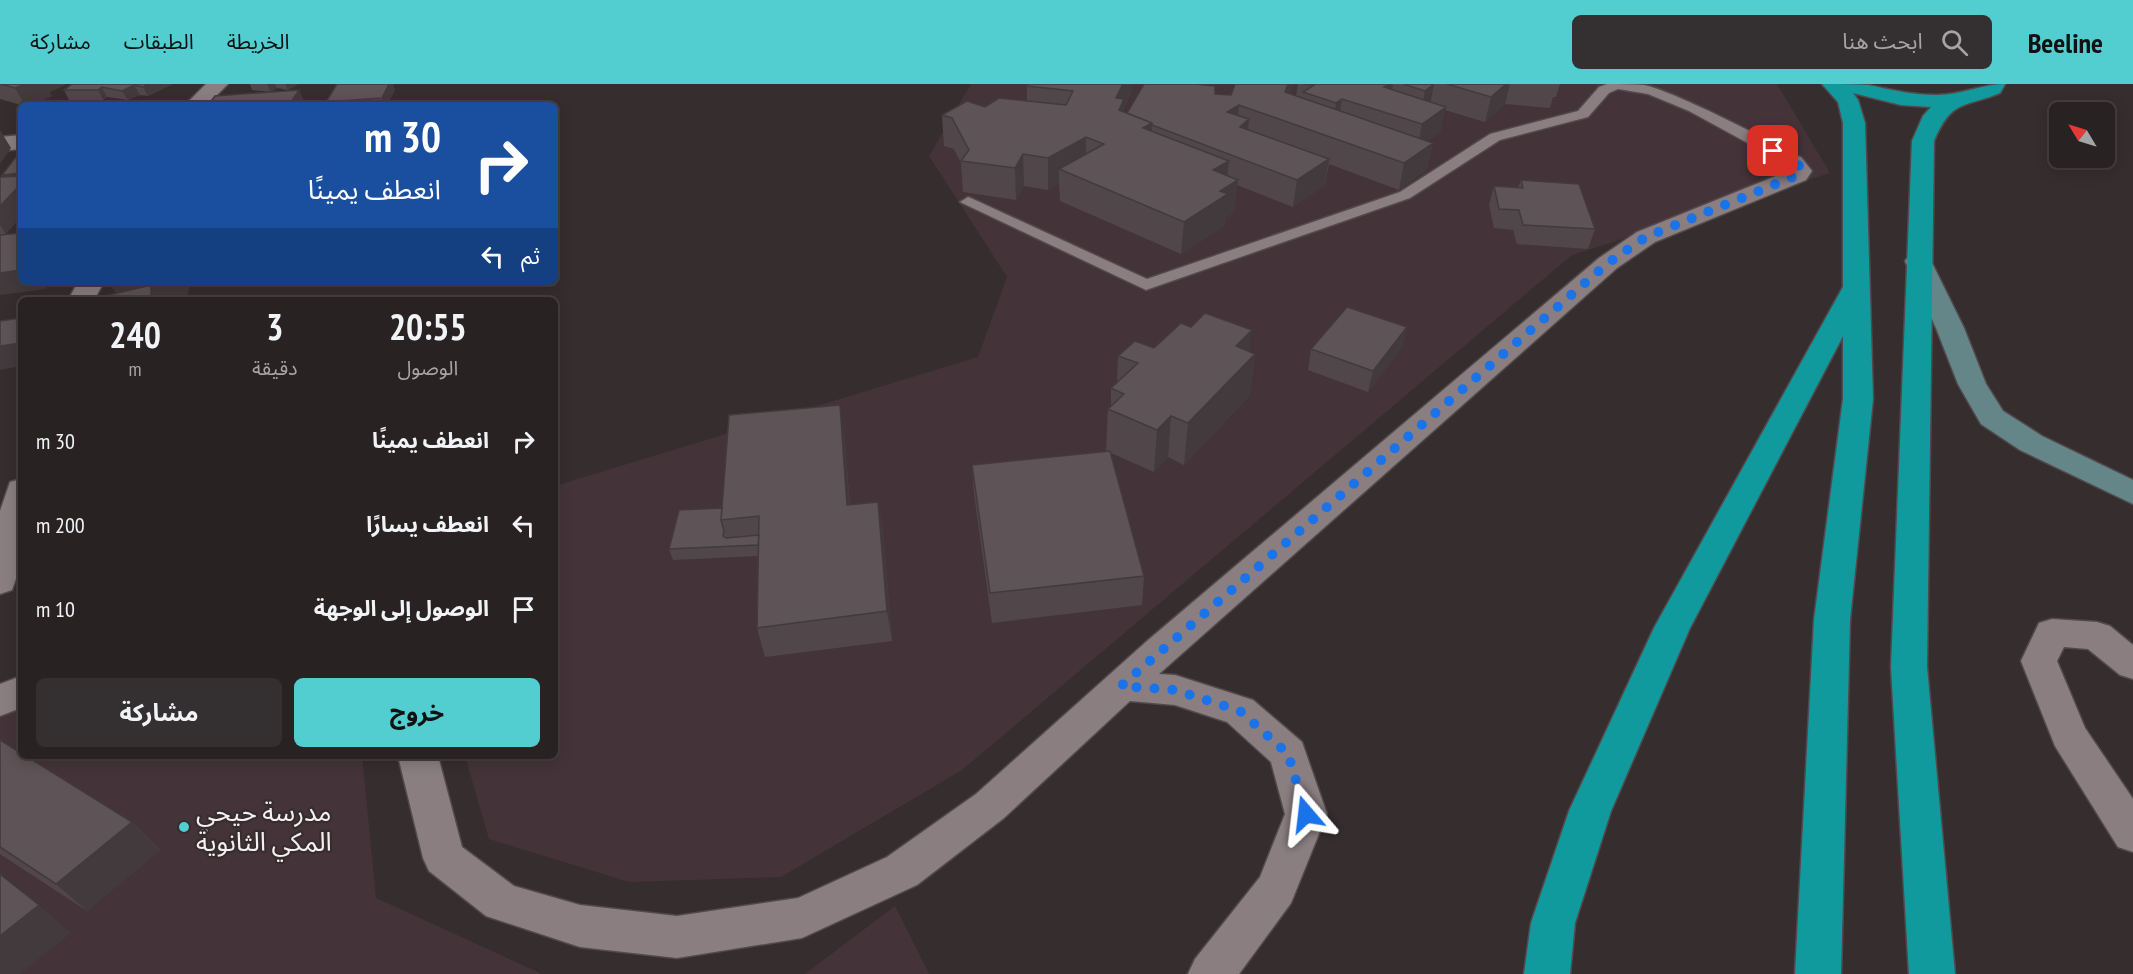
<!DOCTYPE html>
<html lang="ar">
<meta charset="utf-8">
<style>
:root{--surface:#282223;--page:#342f30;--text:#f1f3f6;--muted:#a5a4a6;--line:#443f41;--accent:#52cdd0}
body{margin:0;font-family:"PT Sans Narrow","Noto Sans Arabic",sans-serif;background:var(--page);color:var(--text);direction:rtl;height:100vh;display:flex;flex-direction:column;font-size:22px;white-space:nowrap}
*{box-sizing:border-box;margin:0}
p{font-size:20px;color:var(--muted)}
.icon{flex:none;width:33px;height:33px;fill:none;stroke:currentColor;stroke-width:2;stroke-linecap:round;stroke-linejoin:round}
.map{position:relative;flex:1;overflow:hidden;direction:ltr}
.drawer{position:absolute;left:18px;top:213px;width:540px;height:462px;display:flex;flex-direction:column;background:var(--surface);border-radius:9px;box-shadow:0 3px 15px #0003,0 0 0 2px var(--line);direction:rtl}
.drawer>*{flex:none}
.top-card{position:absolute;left:18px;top:18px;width:540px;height:183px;border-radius:9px;box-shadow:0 3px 15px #0003,0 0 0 2px var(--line);direction:rtl;background:#1a4fa0;color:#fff;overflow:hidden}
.needle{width:39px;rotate:308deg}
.tools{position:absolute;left:2049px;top:18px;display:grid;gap:12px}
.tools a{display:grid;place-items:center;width:66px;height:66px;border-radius:9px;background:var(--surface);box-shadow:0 3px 15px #0003,0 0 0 2px var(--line);font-size:30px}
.pin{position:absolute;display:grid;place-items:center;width:51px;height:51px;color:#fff;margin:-26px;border-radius:12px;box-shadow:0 3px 9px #0006}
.me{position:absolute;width:66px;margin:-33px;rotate:343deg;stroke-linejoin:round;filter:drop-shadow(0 0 4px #0008)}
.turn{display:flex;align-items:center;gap:21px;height:126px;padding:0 18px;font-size:27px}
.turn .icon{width:78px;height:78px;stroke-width:2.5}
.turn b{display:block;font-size:42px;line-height:51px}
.then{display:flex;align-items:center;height:57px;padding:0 18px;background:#0003;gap:12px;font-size:22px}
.eta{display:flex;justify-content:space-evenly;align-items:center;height:102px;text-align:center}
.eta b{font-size:36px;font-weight:700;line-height:42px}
.primary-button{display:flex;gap:12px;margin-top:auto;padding:12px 18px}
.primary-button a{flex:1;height:69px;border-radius:9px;background:var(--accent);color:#111;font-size:24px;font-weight:700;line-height:69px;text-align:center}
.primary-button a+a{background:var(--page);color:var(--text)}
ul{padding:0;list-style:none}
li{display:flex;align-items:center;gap:18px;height:84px;padding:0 18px}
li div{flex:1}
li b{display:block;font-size:22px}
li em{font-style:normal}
header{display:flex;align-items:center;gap:36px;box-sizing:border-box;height:84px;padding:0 30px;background:var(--accent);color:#111}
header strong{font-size:28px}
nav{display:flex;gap:33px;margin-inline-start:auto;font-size:21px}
.search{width:420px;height:54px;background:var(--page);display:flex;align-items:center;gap:15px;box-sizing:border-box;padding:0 21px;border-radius:9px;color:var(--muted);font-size:22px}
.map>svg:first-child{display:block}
</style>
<header>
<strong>Beeline</strong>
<div class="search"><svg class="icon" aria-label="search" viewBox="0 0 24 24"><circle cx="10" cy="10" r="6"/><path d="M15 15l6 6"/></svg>ابحث هنا</div>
<nav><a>الخريطة</a><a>الطبقات</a><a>مشاركة</a></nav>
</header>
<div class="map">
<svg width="2133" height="890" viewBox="0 0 2133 890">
<rect width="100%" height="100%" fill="#362d2f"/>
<path fill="#443439" d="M971,0h806l53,89 -258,82 -610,515 -181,107 -152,5 -140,-43 -24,-83h90v-270l423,-129 29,-80 -78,-121z
M21,621v51h341l14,142 166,76h-542v-258z
M895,822l34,68h-124z"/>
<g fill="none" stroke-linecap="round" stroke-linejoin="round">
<g stroke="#514a4c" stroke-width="3">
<path id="lane" d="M1607,0c12,0 25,0 37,1 24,4 142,61 156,77l-7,4 -5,-1 -99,-54 -41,-17 -30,-5 -9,4 -21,24 -88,23 -90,58 -264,92 -186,-88 8,-5 5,2 174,80 253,-87 90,-58 88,-23 21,-24z"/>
</g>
<g stroke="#514a4c" stroke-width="3">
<path id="street" d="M206,0h22l-21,21h-22z
M21,51v14l-21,2v-14z
M1793,71l8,2 11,14 -6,9 -151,62 -38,26 -458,406 16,1 78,25 49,42 25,72 -36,89 -52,71h-51l7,-15 65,-82 25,-63 -14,-52 -44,-40 -52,-17 -45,-4 -126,117 -87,67 -115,53 -125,20 -97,-11 -94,-31 -57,-45 -6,-13 -25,-102h40l24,91 52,39 66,19 97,11 121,-18 89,-41 89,-63 171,-153 452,-383 38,-26 151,-61 -6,-9 3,-5z
M78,198h26l-10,18h-26z
M21,395v85l-9,26 -12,4v-83l10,-29z
M2052,535l45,3 13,4 23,19v34l-13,-4 -32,-26 -24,-2 -7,14 28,67 48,71v53l-15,-5 -63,-101 -34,-85 18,-38z
M21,592v32l-21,8v-32z"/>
</g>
<g stroke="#514a4c" stroke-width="3">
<path id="secondary" d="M1918,169l9,3 4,5 33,67 22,56 17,27 39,25 91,44v24l-113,-54 -39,-26 -23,-40 -22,-56 -31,-67 4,-5z"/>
</g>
<g stroke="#514a4c" stroke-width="3">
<path id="highway" d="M1822,0c15,0 32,0 46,1 24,5 45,10 69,10 25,0 45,-11 68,-11l-5,9c-37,15 -48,6 -66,48l-7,526 28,307h-46l-18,-307 21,-526 11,-25 8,-9 -30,-2 -48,-12 5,7 7,23 8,276 -23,221 -9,354h-46l19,-354 29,-221v-63l-153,292 -79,183 -36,112 -5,51h-46l7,-51 38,-112 85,-183 189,-341v-164l-5,-21z"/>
</g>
<use href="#lane" fill="#8a7e81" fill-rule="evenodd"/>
<use href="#street" fill="#8a7e81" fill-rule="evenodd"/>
<use href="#secondary" fill="#658689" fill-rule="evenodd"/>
<use href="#highway" fill="#109a9d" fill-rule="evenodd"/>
</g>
<path fill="#51474a" d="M0,0h65v1l-16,7 3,4 -22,9h-9l-21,-6z
M72,0h101l-25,12 -8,-1 -12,5 -21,-3 -4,3h-34l-5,-10z
M250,0h48l-10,6 -11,-2 -6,4 -19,-2z
M1028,0h104l-1,9 -8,17v2l4,1 17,-29h62l-1,1 10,9 16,1 4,-11h58l-3,10 6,2 2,-12h262l-4,13h-3l-3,11 -45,-4 -20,18 -40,-12 -5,22 -12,9 5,2 -6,26 -28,21 -70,-26 -4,21 -32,22 -56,-22 -3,27 -9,6 -1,8 -43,28 -121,-53 -1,-18 -11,7 -24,-4 -8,14 -53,-8 -2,-29 -7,-14 -10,-3 -2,-31 43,-8 42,-6v-15z
M395,6l-8,15h-60l-1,-3z
M19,69l-13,81h-6v-57h4z
M1521,96l74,49 -7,20 -71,-5 -4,-14 -19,-2 -5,-23 5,-19 24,1z
M1402,263l-34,45 -60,-22 3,-21z
M1154,264l95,4 6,2 -5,41 -66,70 -16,-8 -14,15 -43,-19 33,123 -2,29 -150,18 -18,-129 -2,-29 134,-14 2,-42 3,-3v-18l6,-5 1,-27z
M844,350l6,71 28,-3 5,29 9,110 -127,16 -8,-29 1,-72 -85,4 -4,-11 53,-41z
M0,656l132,82 28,28 -73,61 -87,-57z"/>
<path fill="#423a3c" d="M25,0h40v1l-16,7 3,4 -22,9h-5l-10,-17z
M149,0h24l-25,12 -5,-9z
M267,0h8l2,4 -6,4z
M285,0h13l-10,6z
M389,0h4l2,6 -8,15h-3l-2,-7z
M1123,0h9l-1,9 -8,17v20l-7,-32z
M1288,0h5l-11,34 3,-26z
M1389,0h4l-4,22 -5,-19z
M1434,0l-5,26 -9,6 5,-25z
M1506,0h4l-5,20 -20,18 6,-25z
M134,1l6,10 -12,5 -6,-9z
M102,3l5,10 -4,3 -5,-10z
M299,6l7,15h-17z
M1342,15l-4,25 -6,5 4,-26z
M1239,21l-2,25 -10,-18z
M1446,23l-6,25 -23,18 5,-26z
M1249,35l-2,26 -7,-18z
M1152,39l-1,31 -8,-26z
M0,46l11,18 -11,16z
M1086,53v32h-27v14l-11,7v-32z
M1433,59l-6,26 -28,21 5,-27z
M1023,70l1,32 -8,14 -1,-32z
M1329,75l-4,26 -32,22 4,-27z
M1229,77l-3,26 12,-7 -4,32 -9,6 -1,8 -43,28 3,-32 29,-52z
M21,89v10l-12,2 -7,-10z
M21,100v33l-15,17 -6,-9v-19z
M21,186v12h29l-4,7 -46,6v-22z
M148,198h43l-4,15 -14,3h-53l-7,-12z
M1407,243l-5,20 -34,45 5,-21z
M1252,246l-4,31 7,-7 -5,41 -66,70 4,-42 48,-77z
M21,259v23l-21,4v-24z
M840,321l4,29 8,101 -5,-30z
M1171,332l-3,41 -14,15 3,-42z
M878,418l5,29 9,110 -5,-30z
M132,738l28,28 -73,61 -31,-27z
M39,821l32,28 -51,41h-20v-38z"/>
<path fill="#5e5356" stroke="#423a3c" stroke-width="1.5" d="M0,0h25l-10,4z
M72,0h77l-6,3 -9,-2 -12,6 -20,-4 -4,3h-34z
M337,0h52l-7,14 -56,4z
M1028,0h95l-7,14 8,1 -5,11 33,13 -9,5 86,33 -16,9 25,10 -18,11 8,3 -44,28 -125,-53 45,-25 -18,-7 -38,21 -25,-4 -8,14 -54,-7 8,-11 -17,-32 -10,-3 25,-14 18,6 14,-9 67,7 7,-14 -46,-5z
M1144,0h52l19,2v8l16,1 4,-11h53l-3,8 148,51 -29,20 -165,-58 -12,7 22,7 -9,8 89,32 -32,21 -145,-55v-2l-25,-10z
M1303,0h86l-5,3 62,20 -24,17 -80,-25 -6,4 -33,-11 11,-7z
M1403,0h31l-9,7z
M1447,0h59l-15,13z
M299,6l-10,15h-81l7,-9z
M19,69h2v20l-19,2z
M21,92v8l-21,22v-29z
M1521,96l58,4 16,45 -72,-4 -4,-15 -20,-1 -5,-23 29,2z
M21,149v37l-21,3v-38z
M115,198h33l-35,6z
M151,201v15h-63z
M1347,223l60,20 -34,44 -62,-22z
M1205,229l47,17 -16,16 19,8 -67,69 -17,-7 -14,14 -49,-21 16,-15 -13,-6 27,-25 -20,-7 17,-15 19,7 27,-25 10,4z
M21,234v25l-21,3v-25z
M840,321l7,100 31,-3 9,109 -130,17 2,-112 -38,4 8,-105z
M1110,367l34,125 -154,17 -18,-128z
M722,424l-1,12 3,11 -1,5 3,2 33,-3 -1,10 -89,4 10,-39z
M0,656l21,13v3h5l106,66 -76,62 -56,-37z
M0,790l39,31 -39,31z"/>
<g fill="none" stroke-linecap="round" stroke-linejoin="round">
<path stroke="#1a73e8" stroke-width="10" stroke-dasharray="0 18" d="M1306,730l-18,-60 -48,-43 -65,-21 -54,-4 487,-423 38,-26 152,-62 3,-4 -1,-5 -27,-15"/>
</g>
<circle fill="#52cdd0" stroke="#362d2f" stroke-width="2" cx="184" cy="743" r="6"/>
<g text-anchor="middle" stroke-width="4.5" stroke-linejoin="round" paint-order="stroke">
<g font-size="26" fill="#f7f0f2" stroke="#362d2f" text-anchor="start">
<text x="196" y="737">مدرسة حيحي<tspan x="196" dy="30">المكي الثانوية</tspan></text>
</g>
</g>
</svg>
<div class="tools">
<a><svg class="needle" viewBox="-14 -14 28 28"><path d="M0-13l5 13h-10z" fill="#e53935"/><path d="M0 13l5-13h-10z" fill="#a5a4a6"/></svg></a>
</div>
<div class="pin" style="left:1773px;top:67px;background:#d93025"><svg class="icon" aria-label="arrive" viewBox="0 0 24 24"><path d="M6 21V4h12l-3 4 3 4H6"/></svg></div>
<svg class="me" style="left:1306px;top:730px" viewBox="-20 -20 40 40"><path d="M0-17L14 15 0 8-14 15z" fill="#1a73e8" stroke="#fff" stroke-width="4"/></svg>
<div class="top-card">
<div class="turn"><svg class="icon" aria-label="right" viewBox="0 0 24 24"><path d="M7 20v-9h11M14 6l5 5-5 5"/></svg><div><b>30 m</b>انعطف يمينًا</div></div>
<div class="then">ثم<svg class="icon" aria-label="left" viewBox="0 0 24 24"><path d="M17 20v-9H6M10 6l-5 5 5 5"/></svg></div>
</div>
<section class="drawer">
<div class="eta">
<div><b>20:55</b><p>الوصول</p></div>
<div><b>3</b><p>دقيقة</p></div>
<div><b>240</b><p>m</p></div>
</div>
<ul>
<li><svg class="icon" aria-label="right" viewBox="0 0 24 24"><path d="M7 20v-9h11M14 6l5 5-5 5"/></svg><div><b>انعطف يمينًا</b></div><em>30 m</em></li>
<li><svg class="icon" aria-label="left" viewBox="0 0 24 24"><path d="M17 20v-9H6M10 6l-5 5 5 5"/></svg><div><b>انعطف يسارًا</b></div><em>200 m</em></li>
<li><svg class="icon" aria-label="arrive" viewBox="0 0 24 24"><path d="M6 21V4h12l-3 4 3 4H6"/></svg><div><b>الوصول إلى الوجهة</b></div><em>10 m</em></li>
</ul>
<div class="primary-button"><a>خروج</a><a>مشاركة</a></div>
</section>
</div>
